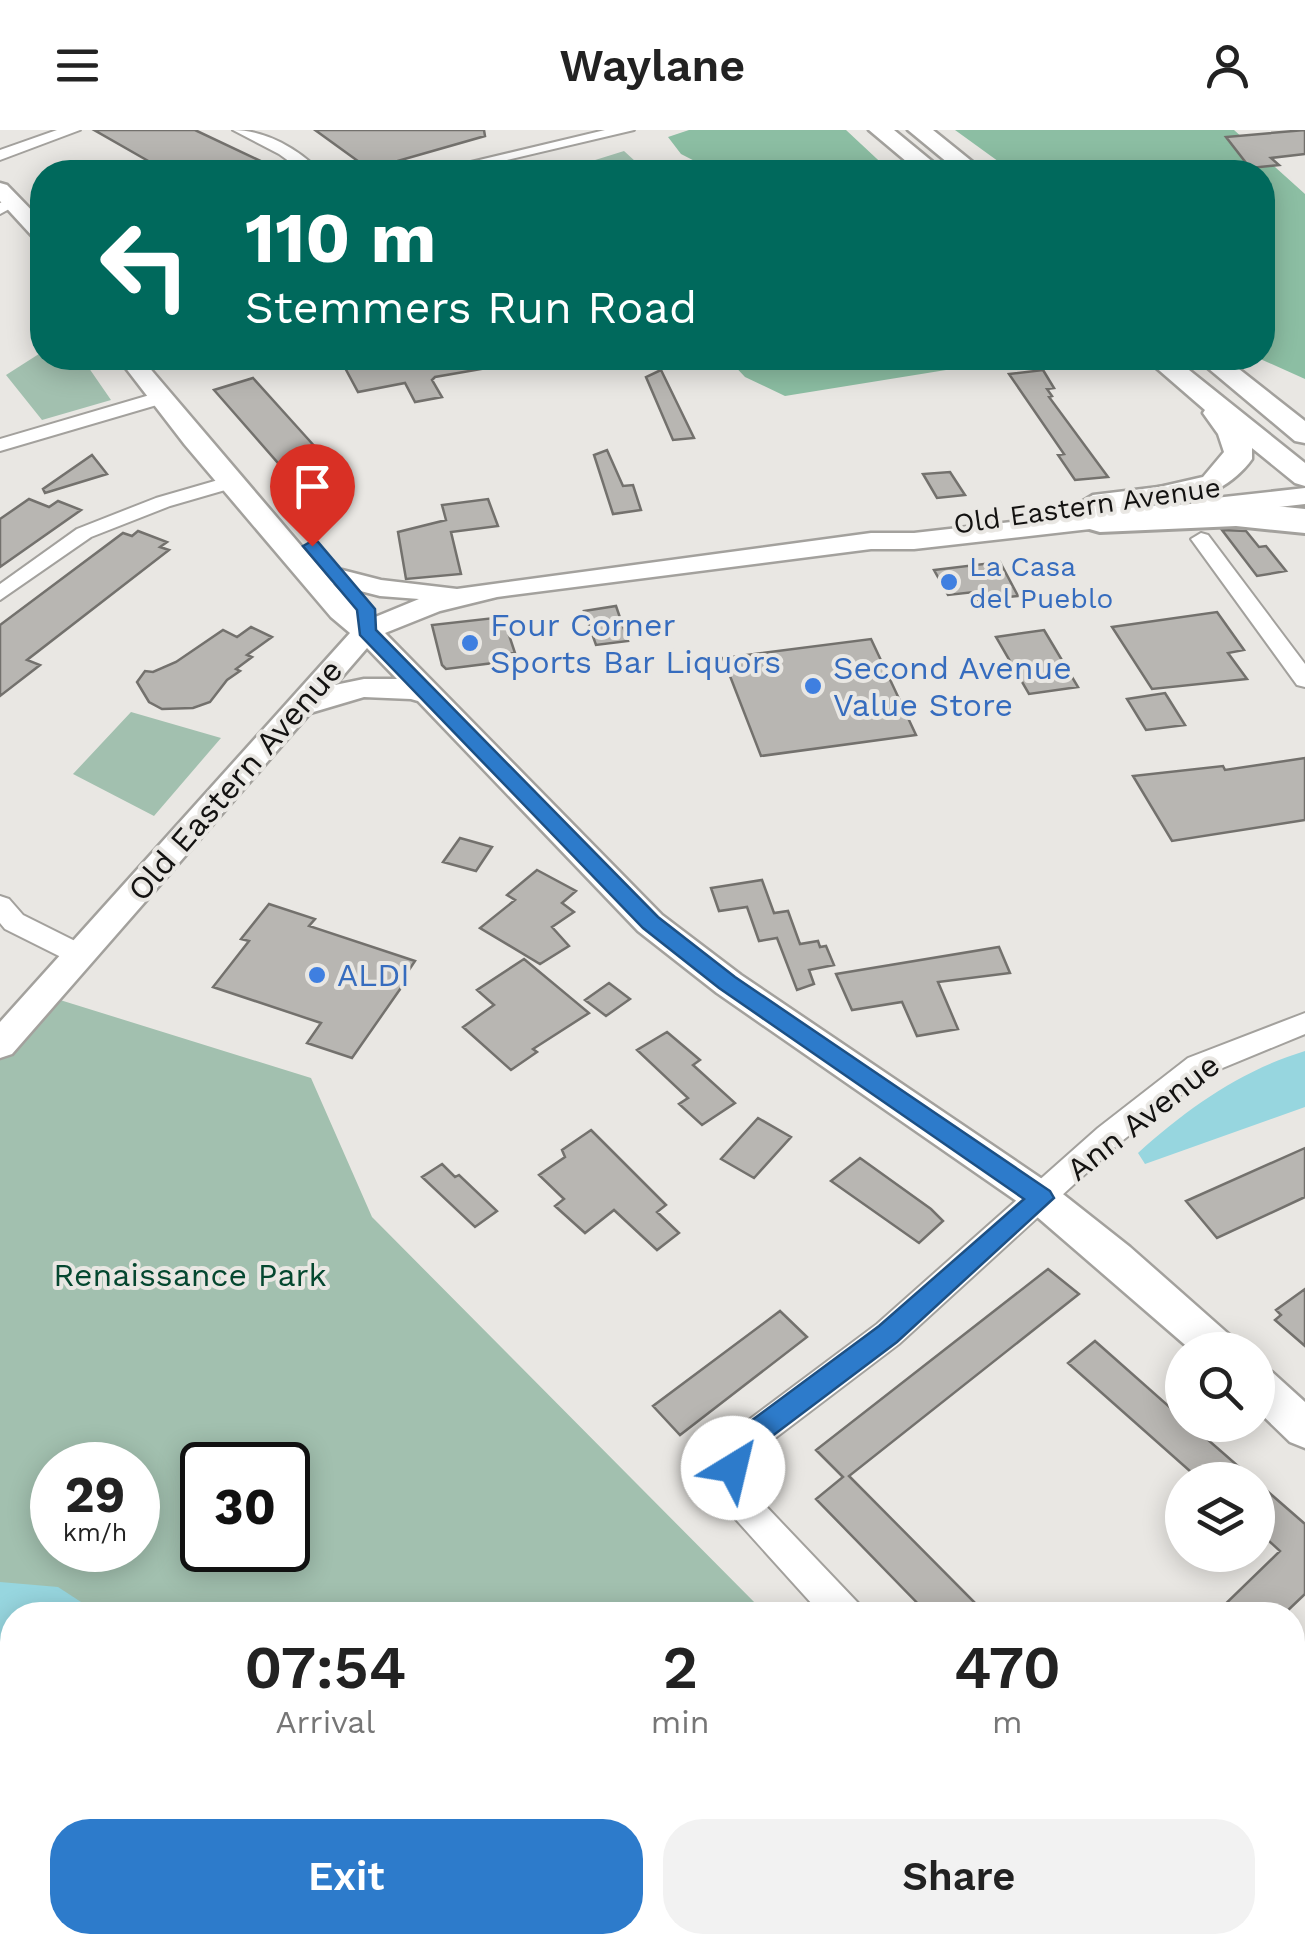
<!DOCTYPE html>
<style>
:root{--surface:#fff;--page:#f2f2f2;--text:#222;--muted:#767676;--accent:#2d7bcb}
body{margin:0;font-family:"Work Sans",sans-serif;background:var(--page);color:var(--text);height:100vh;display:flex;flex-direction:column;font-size:38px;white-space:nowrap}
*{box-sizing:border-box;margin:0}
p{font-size:32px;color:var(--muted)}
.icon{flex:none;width:55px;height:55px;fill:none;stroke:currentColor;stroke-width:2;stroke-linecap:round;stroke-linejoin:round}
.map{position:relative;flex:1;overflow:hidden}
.details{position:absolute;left:0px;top:1472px;width:1305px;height:352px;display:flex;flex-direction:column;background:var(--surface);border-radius:40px 40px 0 0;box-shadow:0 5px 25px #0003}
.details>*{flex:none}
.guide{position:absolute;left:30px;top:30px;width:1245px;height:210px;border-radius:40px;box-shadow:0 5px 25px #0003;background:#00695c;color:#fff;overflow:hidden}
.controls{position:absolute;left:1165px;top:1202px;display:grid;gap:20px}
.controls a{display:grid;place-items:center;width:110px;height:110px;border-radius:50%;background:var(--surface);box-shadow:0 5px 25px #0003;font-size:50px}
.speed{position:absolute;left:30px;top:1312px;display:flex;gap:20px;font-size:50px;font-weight:700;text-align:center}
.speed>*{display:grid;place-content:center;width:130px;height:130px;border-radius:50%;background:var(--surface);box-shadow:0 5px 25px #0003;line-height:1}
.speed small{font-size:25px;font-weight:400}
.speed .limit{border:5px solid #111;border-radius:15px;background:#fff;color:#111}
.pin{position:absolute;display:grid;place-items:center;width:85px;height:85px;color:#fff;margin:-102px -42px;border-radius:50% 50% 50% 0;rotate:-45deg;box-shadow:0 0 10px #0007}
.pin .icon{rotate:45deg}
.me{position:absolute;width:110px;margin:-55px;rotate:36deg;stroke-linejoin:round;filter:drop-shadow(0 0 8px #0008)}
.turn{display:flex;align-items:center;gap:35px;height:210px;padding:0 50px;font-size:45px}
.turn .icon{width:130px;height:130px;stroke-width:2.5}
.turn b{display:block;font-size:70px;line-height:85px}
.eta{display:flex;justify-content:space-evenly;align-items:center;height:170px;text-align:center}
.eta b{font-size:60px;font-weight:600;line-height:70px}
.button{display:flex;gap:20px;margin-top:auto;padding:20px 50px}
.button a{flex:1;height:115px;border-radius:40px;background:var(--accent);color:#fff;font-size:40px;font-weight:600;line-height:115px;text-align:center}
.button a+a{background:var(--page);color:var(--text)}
header{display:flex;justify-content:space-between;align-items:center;height:130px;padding:0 50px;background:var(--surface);font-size:45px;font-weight:600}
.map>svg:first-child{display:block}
</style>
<header><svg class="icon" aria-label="menu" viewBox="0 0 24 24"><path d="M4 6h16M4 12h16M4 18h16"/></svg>Waylane<svg class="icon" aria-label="person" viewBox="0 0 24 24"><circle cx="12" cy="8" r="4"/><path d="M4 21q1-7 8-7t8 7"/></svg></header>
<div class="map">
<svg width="1305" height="1824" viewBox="0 0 1305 1824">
<rect width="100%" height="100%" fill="#e9e7e3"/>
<path fill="#a2c0af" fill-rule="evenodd" d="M624,21l23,21h-70l-1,-6z
M42,222v6h40l29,42 -69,20 -36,-45z
M131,582l90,26 -67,78 -81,-42z
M44,865l267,83 61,139 395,398h-755v327h1280l1,-226 12,-13v251h-1305v-909zM52,1335h86v85h-86zM202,1335h86v85h-86z"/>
<path fill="#8cbea3" d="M689,0h157l45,42h-175l-35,-18 -13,-17z
M955,0h279l71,64v185l-47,-21h4v-186h-249z
M727,228h253l-34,12 -161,26 -40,-19z"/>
<path fill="#97d6df" d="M1305,921v56l-160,57 -7,-11c50,-45 102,-82 167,-102z
M0,1452l58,5 43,28h-89v50l-12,8z"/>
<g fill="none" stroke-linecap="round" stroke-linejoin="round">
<path stroke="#97d6df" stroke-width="10" d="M0,1790l12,-1"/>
</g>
<path fill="#b8b6b2" stroke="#73716d" stroke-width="2.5" d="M94,0h101l89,42h-101l-19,-8 -7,2z
M315,0h169l1,6 -91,26 13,10h-34z
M1305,0v24l-34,4 8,7 -29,3 -24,-31z
M395,228h91l1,10 -52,9 -3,3 10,17 -27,5 -10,-19 -47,9 -14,-26z
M661,240l33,68 -21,2 -27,-63z
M1043,240l11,18 -7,1 5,7 -3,1 59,80 -33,3 -17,-25 6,-1 -55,-80z
M253,248l55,61 18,20 -41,12 -71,-81z
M607,320l16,36 10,-1 8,25 -28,4 -19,-59z
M92,325l15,19 -62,19 -2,-4z
M950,342l15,23 -28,3 -14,-24z
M29,369l20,8 9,-6 23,9 -81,57v-48z
M488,369l10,27 -47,6 10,42 -55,5 -8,-47 48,-12 -4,-15z
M1222,400l24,1 13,16 7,-1 20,25 -29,5z
M138,401l29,11 -7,5 9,3 -142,110 13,5 -40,31v-71l123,-92 9,3z
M1000,432l18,34 -40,4 -4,-8 -26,3 -14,-25z
M616,476l12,35 -32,4 -12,-34z
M1217,482l27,38 -16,3 19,26 -95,10 -40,-62z
M503,487l12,36 -8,1 2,7 -63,8 -4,-4 -10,-40z
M251,497l21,10 -25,18 5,2 -16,12 4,2 -13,9 -17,22 -17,6 -31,1 -13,-7 -12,-20 8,-11 8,1 23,-10 47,-32 14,7z
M1044,500l34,57 -49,7 -33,-57z
M871,509l45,96 -155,21 -38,-98z
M1165,563l20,32 -39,5 -19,-31z
M1305,628v62l-133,21 -39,-65 90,-10 2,4z
M460,708l32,9 -16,24 -33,-9z
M537,740l39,21 -14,12 12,9 -22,15 17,19 -29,18 -60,-36 35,-28 -8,-5z
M762,750l12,33 14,-2 12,33 18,-3 2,6 6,-1 8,19 -25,5 5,14 -17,6 -20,-52 -18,3 -12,-34 -28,4 -8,-23z
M269,774l46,15 -6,7 106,35 -14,21 2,3 -51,73 -45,-15 14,-20 -108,-36 36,-46 -8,-2z
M999,817l11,26 -72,9 20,47 -41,7 -15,-34 -50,8 -16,-36z
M524,829l65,54 -56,36 4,3 -26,18 -48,-43 31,-22 -17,-15z
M609,853l21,16 -24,17 -21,-16z
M667,902l33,28 -7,5 42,38 -33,22 -23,-21 9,-6 -51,-48z
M758,988l33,19 -37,41 -33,-19z
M591,1000l75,75 -9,7 22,21 -22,17 -43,-40 -29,23 -30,-27 9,-7 -25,-24 26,-18 -3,-7z
M1305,1018v49l-88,41 -31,-37z
M860,1028l71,51 12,12 -24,22 -88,-62z
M442,1034l13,13 4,-2 38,36 -22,16 -53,-50z
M1048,1139l31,25 -230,182 138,139h-58l-113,-116 27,-22 -27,-27z
M1305,1159v57l-30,-26 6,-5 -5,-5z
M780,1181l27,26 -127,98 -27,-29z
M1095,1211l87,77v7h9l63,55h-54l-132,-117z
M1258,1353l47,41v70l-22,21h-69l66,-64 -22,-20z"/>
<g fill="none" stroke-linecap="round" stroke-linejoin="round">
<g stroke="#a3a19d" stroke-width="4">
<path id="minor" d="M57,0h23l-80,30v-10z
M233,0c33,0 65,19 88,42h-17l-25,-18z
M605,0h29l-178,42h-27z
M14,67l8,5 -22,12v-11z
M160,262l9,6 -2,4 -167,49v-12z
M232,346l7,2v8l-69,20 -79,31 -91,63v-16l77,-55 79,-31z
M1201,403l7,2 97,129v23l-8,-2 -106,-146z
M0,766l9,3 14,16 66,33 4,7 -4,7h-18l-66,-33 -5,-6z
M1305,883v21l-97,40 -90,70 -219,200 -141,107 -6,26 9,24 97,102 6,12h-42l-91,-101 -13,-37 3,-17 13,-29 143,-107 221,-196 90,-70z
M1305,1555v44l-13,5v-44z"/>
</g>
<g stroke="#a3a19d" stroke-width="5">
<path id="tertiary" d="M0,53l7,2 35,36v18l-8,-1 -34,-37z
M118,228h23l190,223 1,-9 10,-2 39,10 76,9 414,-56h43l211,-24 9,2 4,6 -4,6 -9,2 -211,24h-43l-374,48 -57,14 -55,22 277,282 79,60 313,212 76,60 103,91 6,12h-48l-163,-141 -311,-216 -79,-62 -220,-230 -7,-2 -47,-2 -54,16 -298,341 -12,4v-36l350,-389 -19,-16 -146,-172zM333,454l47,12 39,3 -51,21zM367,518l30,31h-33l-29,6z
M1200,352l13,8 -4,5 -116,16 -13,-8 13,-8z
M1305,358v16l-108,12 -13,-8 13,-8z
M1258,1237l14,5 33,30v46l-15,-6 -32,-31z"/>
</g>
<g stroke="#a3a19d" stroke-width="5">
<path id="secondary" d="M869,0h25l51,42h-26z
M908,0h25l52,42h-26z
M1145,228h29l131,105v23l-10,-3 -43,-35v11c-20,28 -62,50 -97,41l-5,-6 5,-6 48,-11 21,-25 -6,-18 -15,-21 2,-3z
M1196,228h29l80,63v22l-10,-2z"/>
</g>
<g stroke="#a3a19d" stroke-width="6">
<path id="motorway" d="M1236,372l69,7v24l-69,-7 -136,6 -14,-4 -6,-8 6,-8 14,-4z"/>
</g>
<use href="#minor" fill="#fff" fill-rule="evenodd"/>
<use href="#tertiary" fill="#fff" fill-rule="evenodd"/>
<use href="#secondary" fill="#fff" fill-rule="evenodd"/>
<use href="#motorway" fill="#fff" fill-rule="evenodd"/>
</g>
<path fill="#2d7bcb" stroke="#1d5084" stroke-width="2.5" d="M312,411l6,1 57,67 1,21 282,287 77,60 315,214 4,7 -157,144 -142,107 -12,27 -10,4 -9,-4 -4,-8 16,-36 143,-106 145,-127 -305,-211 -76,-60 -283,-293 -3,-25 -54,-64z"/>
<g fill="#3f7fe0" stroke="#e9e7e3" stroke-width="4">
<circle cx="949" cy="452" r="10"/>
<circle cx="470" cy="513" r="10"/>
<circle cx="813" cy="556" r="10"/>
<circle cx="317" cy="845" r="10"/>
</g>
<g text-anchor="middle" stroke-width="8" stroke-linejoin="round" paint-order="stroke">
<g font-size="28" fill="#131211" stroke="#e9e7e3">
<text transform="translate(1087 375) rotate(-8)" y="10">Old Eastern Avenue</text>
</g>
<g font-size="28" fill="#366cbe" stroke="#e9e7e3" text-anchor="start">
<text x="969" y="446">La Casa<tspan x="969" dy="32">del Pueblo</tspan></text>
</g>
<g font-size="32" fill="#366cbe" stroke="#e9e7e3" text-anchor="start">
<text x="490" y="506">Four Corner<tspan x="490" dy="37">Sports Bar Liquors</tspan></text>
<text x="833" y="549">Second Avenue<tspan x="833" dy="37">Value Store</tspan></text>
<text x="337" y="856">ALDI</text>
</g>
<g font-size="32" fill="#131211" stroke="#e9e7e3">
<text transform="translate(235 650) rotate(-49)" y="11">Old Eastern Avenue</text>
<text transform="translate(1143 987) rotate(-38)" y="11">Ann Avenue</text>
</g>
<g font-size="32" fill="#04472f" stroke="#e9e7e3">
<text x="190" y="1156">Renaissance Park</text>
</g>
</g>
</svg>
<div class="controls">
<a><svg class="icon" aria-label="search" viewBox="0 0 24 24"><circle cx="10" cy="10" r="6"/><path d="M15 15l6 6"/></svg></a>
<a><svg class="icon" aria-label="layers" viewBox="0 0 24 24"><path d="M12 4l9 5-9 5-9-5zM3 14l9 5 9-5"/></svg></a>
</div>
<div class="speed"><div>29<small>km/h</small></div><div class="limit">30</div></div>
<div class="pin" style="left:312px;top:416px;background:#d93025"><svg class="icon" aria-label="arrive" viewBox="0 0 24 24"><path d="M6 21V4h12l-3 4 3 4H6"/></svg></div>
<svg class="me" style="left:733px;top:1338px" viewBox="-20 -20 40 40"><circle r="19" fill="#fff"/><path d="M0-13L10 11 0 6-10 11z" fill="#2d7bcb"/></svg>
<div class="guide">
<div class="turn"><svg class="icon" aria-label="left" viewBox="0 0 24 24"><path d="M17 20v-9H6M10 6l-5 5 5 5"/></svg><div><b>110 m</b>Stemmers Run Road</div></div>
</div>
<section class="details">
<div class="eta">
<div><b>07:54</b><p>Arrival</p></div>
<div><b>2</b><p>min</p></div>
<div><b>470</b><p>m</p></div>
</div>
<div class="button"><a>Exit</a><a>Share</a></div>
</section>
</div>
